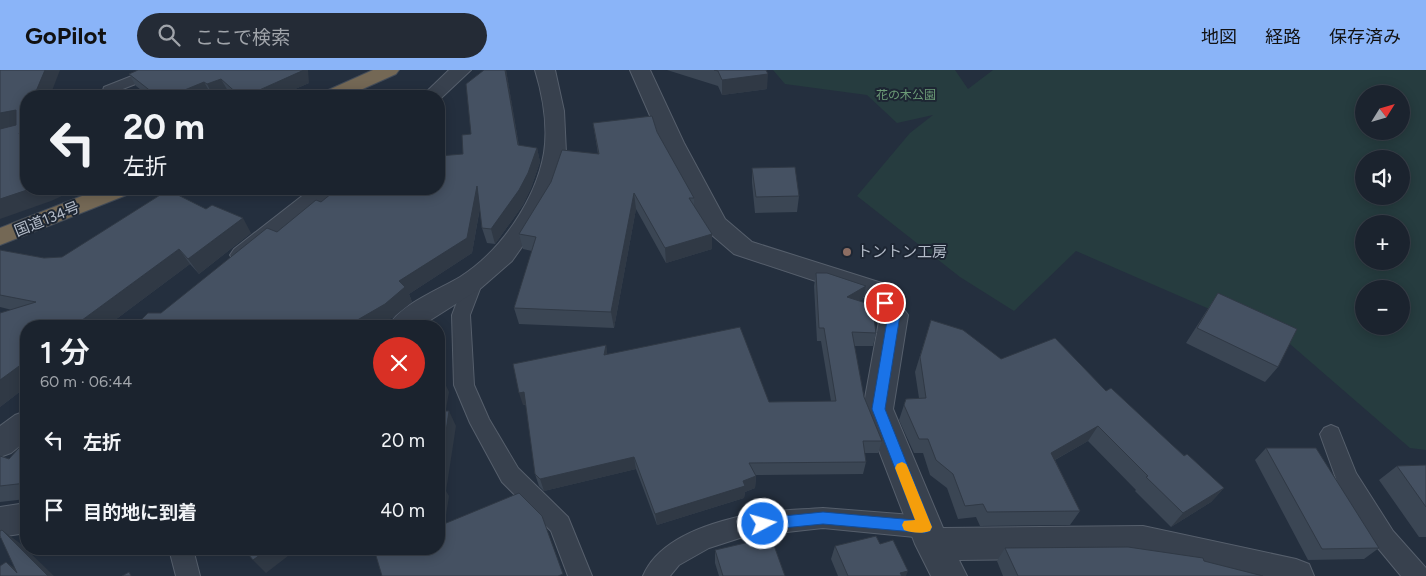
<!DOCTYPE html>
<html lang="ja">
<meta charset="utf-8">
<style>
:root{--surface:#1b232e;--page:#242b36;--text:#f1f3f6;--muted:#a0a4aa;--line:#39404a;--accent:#8ab4f8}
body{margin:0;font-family:Figtree,"Noto Sans JP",sans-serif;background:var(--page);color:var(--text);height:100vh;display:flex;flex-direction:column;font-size:19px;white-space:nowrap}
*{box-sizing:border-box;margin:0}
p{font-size:16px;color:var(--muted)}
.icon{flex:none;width:28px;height:28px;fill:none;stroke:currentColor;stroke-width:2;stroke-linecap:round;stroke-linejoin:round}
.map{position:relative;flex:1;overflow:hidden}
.details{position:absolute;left:20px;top:250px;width:425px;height:235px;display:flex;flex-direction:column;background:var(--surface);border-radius:20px;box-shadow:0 2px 12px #0003,0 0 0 1px var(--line)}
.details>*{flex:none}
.banner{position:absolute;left:20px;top:20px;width:425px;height:105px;border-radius:20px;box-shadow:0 2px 12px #0003,0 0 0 1px var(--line);background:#1b232e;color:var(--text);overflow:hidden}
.needle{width:32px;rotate:53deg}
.fabs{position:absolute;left:1355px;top:15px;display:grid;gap:10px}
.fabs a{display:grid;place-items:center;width:55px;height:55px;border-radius:50%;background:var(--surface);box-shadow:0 2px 12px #0003,0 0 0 1px var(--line);font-size:25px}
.pin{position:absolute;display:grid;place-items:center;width:42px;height:42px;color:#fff;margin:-21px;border:2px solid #fff;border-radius:50%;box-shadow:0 1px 5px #0007}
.me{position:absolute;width:55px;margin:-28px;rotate:84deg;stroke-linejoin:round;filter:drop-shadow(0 0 4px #0008)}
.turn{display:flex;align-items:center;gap:18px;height:105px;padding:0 20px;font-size:22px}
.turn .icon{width:65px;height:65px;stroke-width:2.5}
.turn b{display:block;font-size:35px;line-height:42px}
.round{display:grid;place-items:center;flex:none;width:52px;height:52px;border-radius:26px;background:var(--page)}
.head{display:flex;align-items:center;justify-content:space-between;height:85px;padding:0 20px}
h1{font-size:30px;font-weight:600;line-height:38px}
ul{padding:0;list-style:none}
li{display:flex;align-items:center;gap:15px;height:70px;padding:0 20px}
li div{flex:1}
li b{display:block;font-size:19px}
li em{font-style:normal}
header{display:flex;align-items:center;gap:30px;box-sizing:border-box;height:70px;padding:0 25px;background:var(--accent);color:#111}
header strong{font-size:24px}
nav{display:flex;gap:28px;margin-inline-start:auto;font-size:18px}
.search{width:350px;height:45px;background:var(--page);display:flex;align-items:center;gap:12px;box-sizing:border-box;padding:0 18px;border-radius:28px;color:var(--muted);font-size:19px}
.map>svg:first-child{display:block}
</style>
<header>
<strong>GoPilot</strong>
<div class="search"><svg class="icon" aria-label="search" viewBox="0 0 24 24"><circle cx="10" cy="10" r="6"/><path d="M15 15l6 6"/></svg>ここで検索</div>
<nav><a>地図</a><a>経路</a><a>保存済み</a></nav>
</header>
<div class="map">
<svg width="1426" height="506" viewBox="0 0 1426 506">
<rect width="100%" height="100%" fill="#242f3e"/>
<path fill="#263c3f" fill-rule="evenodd" d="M773,0h182l13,19 25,-19h433v380l-16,-2 -120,-104 -214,-93 -62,60 -54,-34 -103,-81 53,-63 23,-18 -36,8 -30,-28 -82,-11zM1364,24h37v37h-37zM1364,89h37v37h-37zM1364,154h37v37h-37zM1364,219h37v37h-37z"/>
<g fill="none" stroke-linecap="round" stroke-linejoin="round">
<g stroke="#565f6c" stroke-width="2">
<path id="lane" d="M147,0h19l-2,3 -49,19v4h-14l3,-9z
M474,205l6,2 3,4 -13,34 4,70 15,34 29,49 50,49 24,59h-24l-17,-45 -49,-49 -32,-59 -16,-38 -2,-70 13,-34 3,-4z
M1331,355l7,3 18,45 37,58 33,37v8h-25l-24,-29 -39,-63 -18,-50 4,-6z
M823,438l102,8 8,3 4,8 -4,8 -8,3 -102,-10 -80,9 -34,11 -30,17 -9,11h-27c15,-36 63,-52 99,-60 26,-6 55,-6 81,-8z
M169,479h24l7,27h-24z"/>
</g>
<g stroke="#565f6c" stroke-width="2">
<path id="street" d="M449,0h22l-32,30v-4h-17z
M535,0h20l9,41 2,42 -3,13 -11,31 -21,37 -19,27 -31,27 -60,38h-32c10,-21 51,-37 71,-49 40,-25 76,-77 84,-124 4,-26 -1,-57 -9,-83z
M630,0h20l34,73 41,76 27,23 133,42 23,31 -15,94 50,119 200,-2 153,33 13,5 5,12h-93l-78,-18 -184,2 8,16h-36l-16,-32 -52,-135 17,-93 -13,-18 -133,-44 -28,-24 -44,-87z
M311,119h27l-4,5 -82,67 -9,3 -9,-3 -4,-6 4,-6z
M26,341v30l-15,12 -11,4v-31l15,-11z
M26,433v30l-26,4v-30z"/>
</g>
<g stroke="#434c59" stroke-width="2">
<path id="highway" d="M373,0h26l-3,4 -49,22h-26l3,-4z
M100,119h33l-4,5 -129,51v-17z"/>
</g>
<use href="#lane" fill="#38414e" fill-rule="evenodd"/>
<use href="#street" fill="#38414e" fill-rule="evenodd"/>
<use href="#highway" fill="#746855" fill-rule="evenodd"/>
</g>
<path fill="#3b4654" d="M484,0h22l13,76 18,2 3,14 -9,26 -8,17 -28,39 -8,-1 -5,-15 -2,-20 -8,45 -63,41 3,8 -20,16 -231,-5 160,-111 142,-48 8,-20z
M667,0h99l1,19 -45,6 -4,-9z
M129,4l180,9 -30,13h-46l-5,-5 -15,5 -2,-2 -5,2h-57l-13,-10z
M593,53l64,9 37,66v8l18,28v15l-46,14 -30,-54 -22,119 -95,-4 -5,-16 18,-57 -9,-2 -4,-15 79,-80z
M752,98l47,28 -2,16 -42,1 -3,-30z
M251,163l-52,41 -9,-10 -83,62h-81v61l-26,20 12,-97 -12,-3v-57l44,8 18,-1z
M816,203l50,13 -3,13 -4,2 17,32 -3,13h-19l10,51 18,44 -4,12h-14l2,9 -3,12 -108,1 1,1 -1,12 -10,4 -1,6 -87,27 -21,-56 -92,22 -5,-5 -4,-12 -9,-69h-3l83,-60 1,9 162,48 62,-1 -10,-60h-4l-3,-55z
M1218,223l60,74 -13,15 -79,-39z
M931,250l70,39 105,32 118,97 -13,14 -40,25 -36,-36 1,-1 -48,-49 -33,19 25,51 -10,14 -90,1 -4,-9 -18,2 -11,-31 -17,-13 -7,-22h-9l-15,-33 7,-21 13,-1 -4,-26z
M26,370v59l-26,3v-46l9,3z
M1266,378l113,100 -15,11 -56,1 -53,-100z
M1426,395v72h-7l-40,-57 18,-14z
M880,474l26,32h-68l-7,-17 4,-13z
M1005,478l199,13 59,15h-260l-6,-15z
M715,480l70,26h-66l-4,-13z"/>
<path fill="#303945" d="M45,0h15l-10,26h-16z
M304,0h4l1,13 -30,13h-33z
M505,0h1l15,90 -3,-15z
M768,4l-1,15 -45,6v-15z
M221,9l7,12 -15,5 -6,-12z
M204,12l7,12 -5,2h-36z
M16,40l10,6v28l-26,-13v-18z
M537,78l3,14 -9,26 -8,17 -28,39 -4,-15z
M477,116l4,15 -9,52 -63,41 3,8 -20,16 -13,8h-32l52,-45z
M30,119h47l-26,12 -51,18v-20z
M634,123l2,16 -22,119 -3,-16z
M243,148l8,15 -52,41 -11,-15z
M712,164v15l-46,14 -1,-15z
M179,179l11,15 -83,62h-33z
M866,216l-3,13 -19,11 3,-13z
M606,275l2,13 -4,-3z
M26,291v26l-26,20v-27z
M442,307l7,15 -6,34 -4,-9v-21z
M524,322l4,12 -5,1 -4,-12z
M449,341l7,15 -10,65 3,5 -7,45 -3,-6v-56z
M1098,356l-10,15 -46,26 9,-14z
M634,387l2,12 -92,22 -4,-12z
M756,406l-1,12 -10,4 -1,6 -87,27 -2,-11z
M1224,418l-13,14 -40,25 12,-14z
M2,460l19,14 33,32h-6z
M268,479h29l-31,24 -13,-13z
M6,492l19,13 -8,-2z
M908,501l-2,5h-7l1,-3z"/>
<path fill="#455162" stroke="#303945" d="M0,0h45l-11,26h-8v20l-7,18 7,-3v58h4l-30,10v-70l16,-4v-15l-16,3z
M138,0h166l-58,26h-6l-19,-17 -14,5 -3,-2 -34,14h-13l-28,-22z
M484,0h21l13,75 19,3 -9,25 -9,17 -28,39 -9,-1 -5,-42 -10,52 -68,43 6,6 -20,17 -38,22h-212l13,-13h13l106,-85 10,4 39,-32 5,2 16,-13h102v-33l24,-2 -1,-19 9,-1 -5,-50z
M714,0h52l2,4 -46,6 -4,-9z
M652,46l5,16 37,66h-5l23,36 -47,14 -31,-55 -23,119 -97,-4 22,-71 -17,-3 32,-52 11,-32 37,4 -6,-31z
M795,97l4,29 -43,1 -4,-29z
M168,120l38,19 6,-4 31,13 -55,41 -9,-10 -105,77h-48v35l-26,19v-67l36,-11 -36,-7v-45l44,8 18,-1z
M816,203h11l39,13 -19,11 25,8 4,28 -24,-1 12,65 18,44h-19l3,21 -117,1 7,13 -13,5 2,5 -90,28 -21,-57 -94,22 -5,-5 -11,-82 -5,1 -6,-29 93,-19 -2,10 136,-28 29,75 67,-1 -12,-73h-5z
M1218,223l79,36 -19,38 -81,-39z
M931,250l32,10 38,29 54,-21 51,53 5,-3 73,68 3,-2 37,34 -41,25 -37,-36 2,-1 -50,-50 -47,27 29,58 -93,1 -4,-8 -18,2 -12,-32 -17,-14 -8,-21h-9l-15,-34 2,-6 20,-1 -6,-41z
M439,307h3l-3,19z
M439,341h10l-10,68z
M26,370v43l-26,3v-30l9,3z
M1266,378h50l63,100 -57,1z
M1426,395v42l-29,-41z
M442,412l-3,19v-18z
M519,423l23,23 21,58 -5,2h-176l-8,-27h65v-23z
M2,460l46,46h-48v-10l6,-4 11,11 -17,-37v-5z
M876,466l4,8 13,-4 15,31 -8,2 2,3h-54l-13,-30z
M771,467l14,39h-62l-8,-26z
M1128,477l75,11 1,3 59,15h-245l-13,-28z
M244,479h24l-15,11z
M129,502l2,4h-9z"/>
<path fill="#1a73e8" stroke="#114b97" d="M885,229l4,1 11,15 -15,94 47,118 -2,4 -5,2 -102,-9 -60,6 -5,-1 -2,-5 2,-5 5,-1 60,-6 92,8 -43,-111 16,-94 -8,-12z"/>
<path fill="#f59e0b" d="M902,392l4,2 2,4 24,59 -2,4c-8,3 -18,2 -26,-1l-2,-5 2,-4 11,-1 -20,-52 2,-4z"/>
<circle fill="#8d6e63" stroke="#1d2633" stroke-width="2" cx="847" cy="182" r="5"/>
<g text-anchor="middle" stroke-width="4" stroke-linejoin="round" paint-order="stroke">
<g font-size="12" fill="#6b9a76" stroke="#1d2633">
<text x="906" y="29">花の木公園</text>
</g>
<g font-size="15" fill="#b4bcc9" stroke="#1d2633">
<text transform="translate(47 149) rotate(-22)" y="5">国道134号</text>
</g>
<g font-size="15" fill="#b4bcc9" stroke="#1d2633" text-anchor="start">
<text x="857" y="187">トントン工房</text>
</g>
</g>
</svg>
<div class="fabs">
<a><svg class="needle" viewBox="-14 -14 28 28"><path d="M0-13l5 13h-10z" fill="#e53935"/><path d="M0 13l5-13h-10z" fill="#a0a4aa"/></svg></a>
<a><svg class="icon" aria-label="sound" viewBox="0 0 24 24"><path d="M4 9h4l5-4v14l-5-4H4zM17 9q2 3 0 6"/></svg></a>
<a>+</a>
<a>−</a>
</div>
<div class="pin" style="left:885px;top:233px;background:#d93025"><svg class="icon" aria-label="arrive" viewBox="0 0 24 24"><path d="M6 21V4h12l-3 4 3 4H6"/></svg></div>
<svg class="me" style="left:763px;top:454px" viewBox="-20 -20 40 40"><circle r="17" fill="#1a73e8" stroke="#fff" stroke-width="3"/><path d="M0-11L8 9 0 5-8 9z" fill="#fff"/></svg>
<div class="banner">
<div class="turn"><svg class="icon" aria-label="left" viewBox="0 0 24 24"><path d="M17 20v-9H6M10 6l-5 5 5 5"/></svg><div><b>20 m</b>左折</div></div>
</div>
<section class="details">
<div class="head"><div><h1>1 分</h1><p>60 m · 06:44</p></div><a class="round" style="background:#d93025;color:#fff"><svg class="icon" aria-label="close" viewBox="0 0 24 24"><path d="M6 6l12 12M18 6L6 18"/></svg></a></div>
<ul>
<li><svg class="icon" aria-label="left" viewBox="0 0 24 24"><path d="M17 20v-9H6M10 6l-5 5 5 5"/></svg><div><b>左折</b></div><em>20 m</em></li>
<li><svg class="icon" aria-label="arrive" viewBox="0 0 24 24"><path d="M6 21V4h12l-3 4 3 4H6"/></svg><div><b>目的地に到着</b></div><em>40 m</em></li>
</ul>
</section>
</div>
